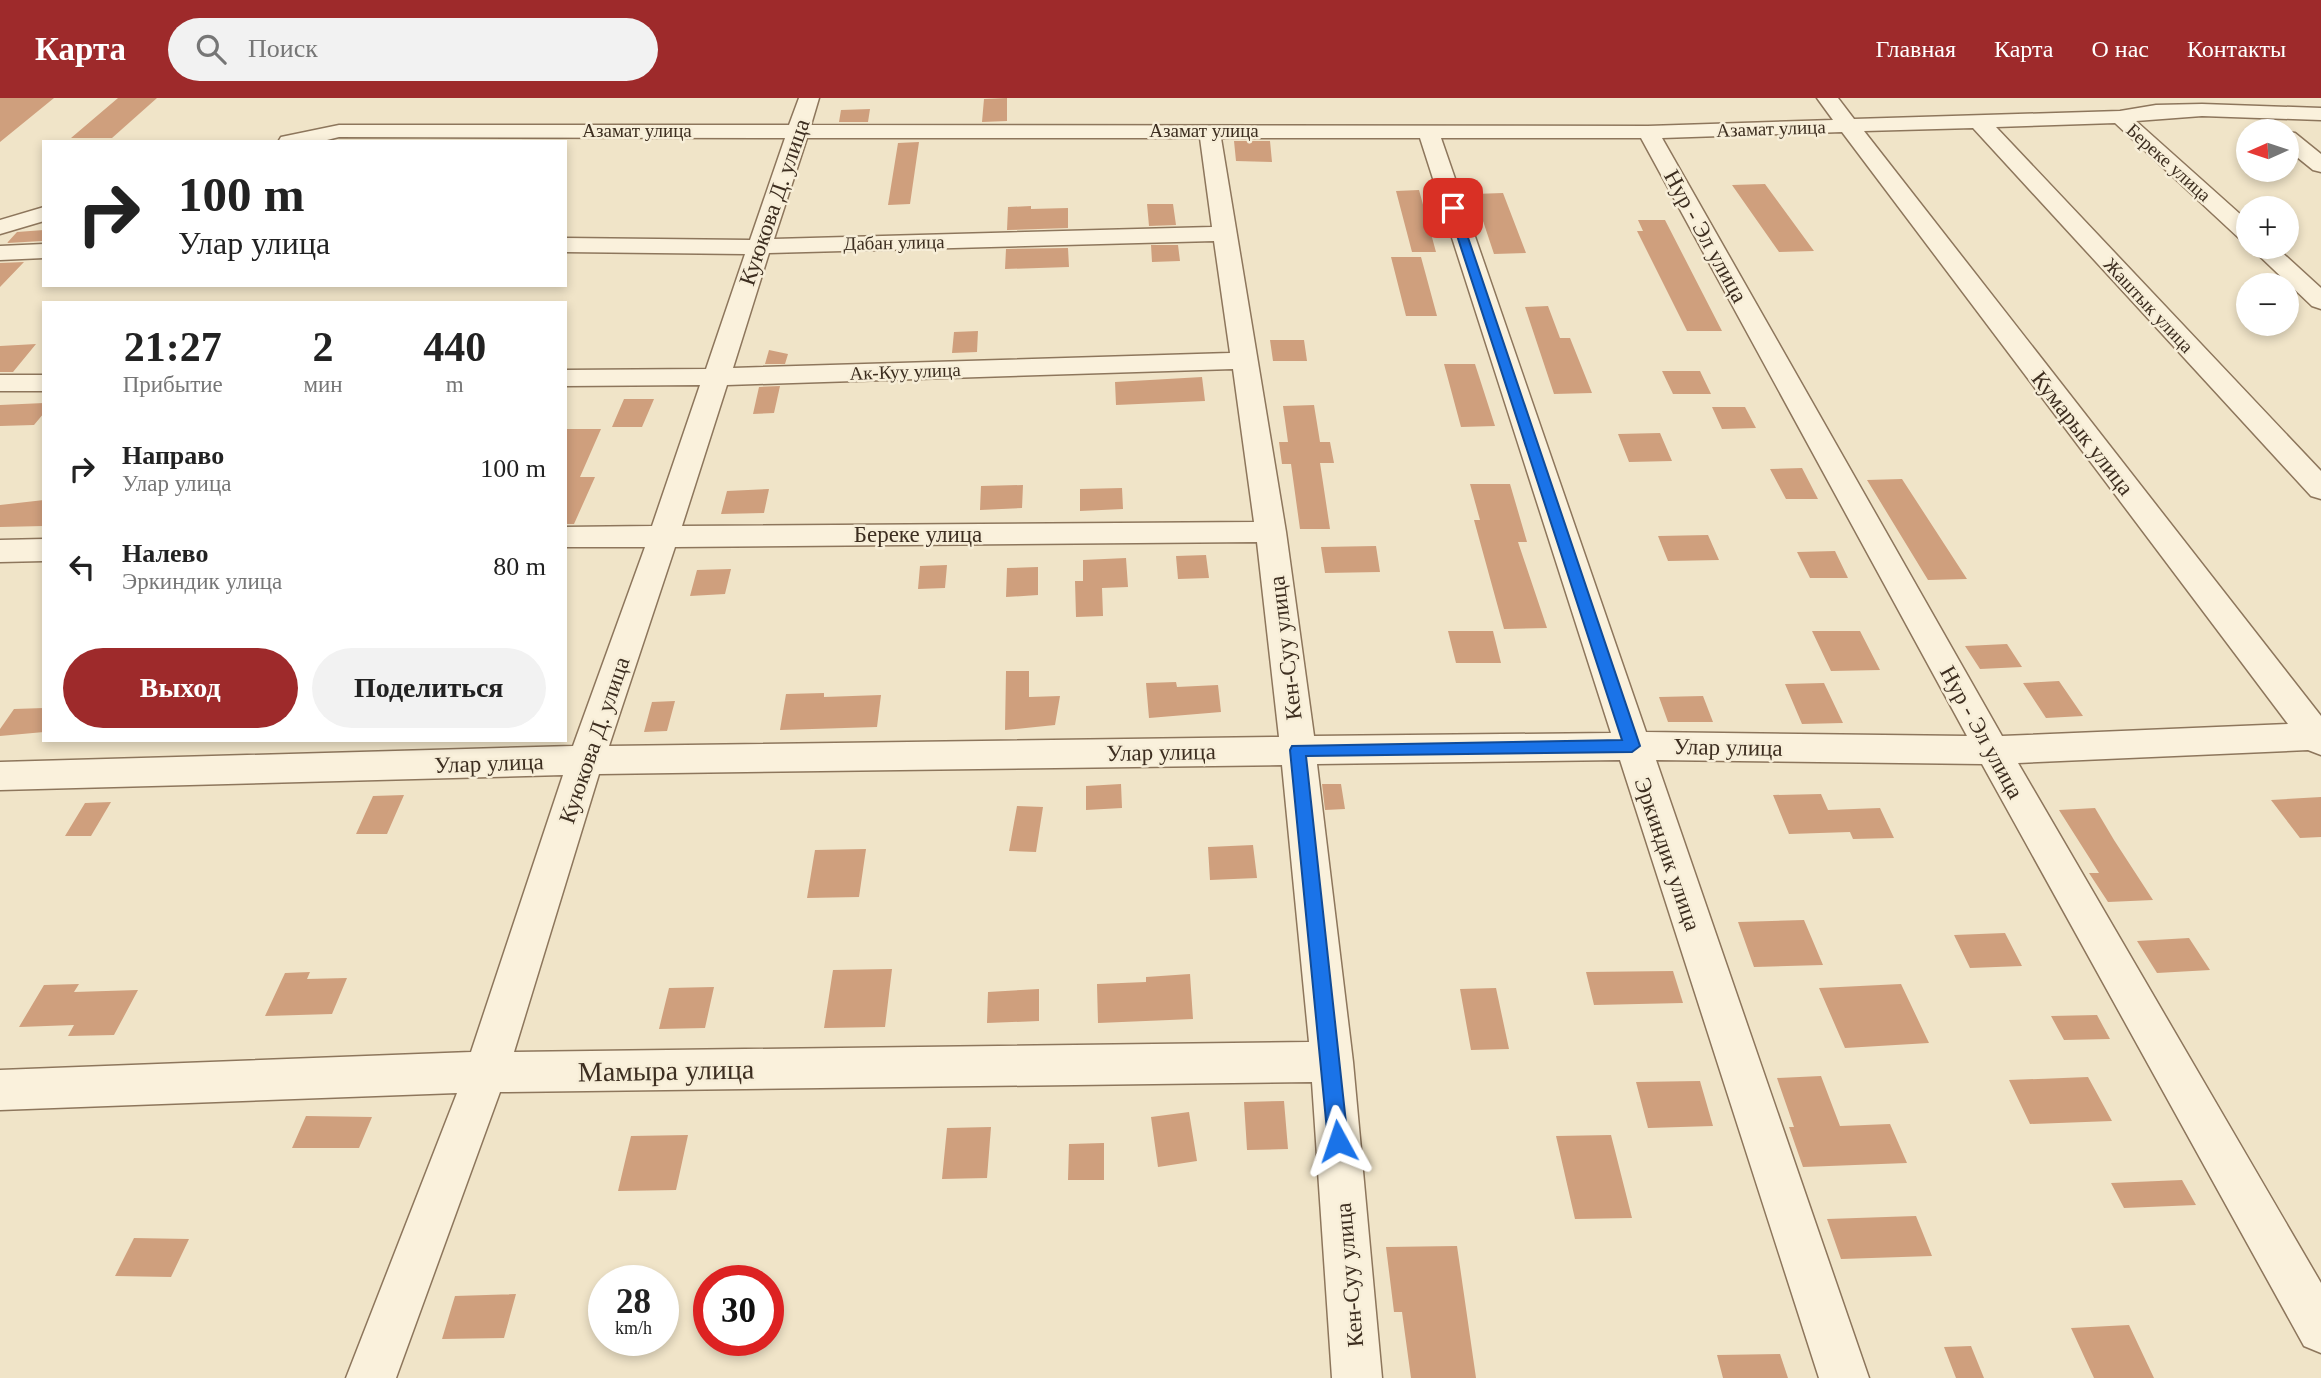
<!DOCTYPE html>
<html lang="ru">
<meta charset="utf-8">
<style>
:root{--surface:#fff;--page:#f2f2f2;--text:#222;--muted:#767676;--accent:#9e2a2b}
body{margin:0;font-family:"Times New Roman",serif;background:var(--page);color:var(--text);height:100vh;display:flex;flex-direction:column;font-size:26px;white-space:nowrap}
*{box-sizing:border-box;margin:0}
p{font-size:23px;color:var(--muted)}
.icon{flex:none;width:38px;height:38px;fill:none;stroke:currentColor;stroke-width:2;stroke-linecap:round;stroke-linejoin:round}
.map{position:relative;flex:1;overflow:hidden}
.details{position:absolute;left:42px;top:203px;width:525px;height:441px;display:flex;flex-direction:column;background:var(--surface);border-radius:0px;box-shadow:0 4px 10px #0003}
.details>*{flex:none}
.guide{position:absolute;left:42px;top:42px;width:525px;height:147px;border-radius:0px;box-shadow:0 4px 10px #0003;background:#fff;color:var(--text);overflow:hidden}
.needle{width:46px;rotate:267deg}
.fabs{position:absolute;left:2236px;top:21px;display:grid;gap:14px}
.fabs a{display:grid;place-items:center;width:63px;height:63px;border-radius:50%;background:var(--surface);box-shadow:0 4px 10px #0003;font-size:35px}
.speed{position:absolute;left:588px;top:1167px;display:flex;gap:14px;font-size:35px;font-weight:700;text-align:center}
.speed>*{display:grid;place-content:center;width:91px;height:91px;border-radius:50%;background:var(--surface);box-shadow:0 4px 10px #0003;line-height:1}
.speed small{font-size:18px;font-weight:400}
.speed .limit{border:10px solid #d22;background:#fff;color:#111}
.pin{position:absolute;display:grid;place-items:center;width:60px;height:60px;color:#fff;margin:-30px;border-radius:14px;box-shadow:0 4px 10px #0006}
.me{position:absolute;width:77px;margin:-38px;rotate:355deg;stroke-linejoin:round;filter:drop-shadow(0 0 5px #0008)}
.turn{display:flex;align-items:center;gap:24px;height:147px;padding:0 21px;font-size:32px}
.turn .icon{width:91px;height:91px;stroke-width:2.5}
.turn b{display:block;font-size:49px;line-height:60px}
.eta{display:flex;justify-content:space-evenly;align-items:center;height:119px;text-align:center}
.eta b{font-size:42px;font-weight:700;line-height:49px}
.button{display:flex;gap:14px;margin-top:auto;padding:14px 21px}
.button a{flex:1;height:80px;border-radius:42px;background:var(--accent);color:#fff;font-size:28px;font-weight:700;line-height:80px;text-align:center}
.button a+a{background:var(--page);color:var(--text)}
ul{padding:0;list-style:none}
li{display:flex;align-items:center;gap:21px;height:98px;padding:0 21px}
li div{flex:1}
li b{display:block;font-size:26px}
li em{font-style:normal}
header{display:flex;align-items:center;gap:42px;box-sizing:border-box;height:98px;padding:0 35px;background:var(--accent);color:#fff}
header strong{font-size:33px}
nav{display:flex;gap:38px;margin-inline-start:auto;font-size:24px}
.search{width:490px;height:63px;background:var(--page);display:flex;align-items:center;gap:18px;box-sizing:border-box;padding:0 24px;border-radius:38px;color:var(--muted);font-size:26px}
.map>svg:first-child{display:block}
</style>
<header>
<strong>Карта</strong>
<div class="search"><svg class="icon" aria-label="search" viewBox="0 0 24 24"><circle cx="10" cy="10" r="6"/><path d="M15 15l6 6"/></svg>Поиск</div>
<nav><a>Главная</a><a>Карта</a><a>О нас</a><a>Контакты</a></nav>
</header>
<div class="map">
<svg width="2321" height="1280" viewBox="0 0 2321 1280">
<rect width="100%" height="100%" fill="#f0e4c8"/>
<path fill="#cf9f7d" d="M0,0h54l-54,44z
M118,0h39l-45,40h-41z
M1007,0v23l-25,1 2,-23z
M870,11l-2,13h-29l2,-12z
M1234,43h36l2,21 -36,-1z
M919,44l-9,62 -22,1 10,-62z
M1765,86l49,67 -35,1 -47,-67z
M1419,92l17,62h-24l-16,-61z
M1503,95l23,60 -32,1 -20,-60z
M1147,106h26l3,21 -27,1z
M1031,108v3l37,-1v20l-61,2 1,-23z
M1638,122h27l57,111h-35l-50,-100h6z
M44,132l-2,11 -35,2 10,-11z
M1151,147h27l2,16 -28,1z
M1068,150l1,19 -64,2 1,-20z
M1391,159h30l16,59h-31z
M24,164l-24,25v-24z
M1548,208l12,32h10l22,55 -38,1 -29,-87z
M978,233l-1,21 -25,1 2,-21z
M1270,242h34l3,21h-34z
M36,246l-23,28h-13v-26z
M769,252l19,4 -3,10h-20z
M1444,266h31l20,62 -34,1z
M1662,273h38l11,23h-38z
M1202,279l3,24 -89,4 -1,-23z
M780,288l-6,27 -21,1 6,-27z
M624,301h30l-12,28h-30z
M44,305v10l-10,12 -34,1v-21z
M1314,307l6,37h10l4,21h-14l10,66h-30l-9,-65h-9l-3,-22h9l-5,-36z
M1712,309h33l11,21 -34,1z
M565,331h36l-21,48h15l-21,47h-9z
M1660,335l12,28 -43,1 -11,-28z
M1802,370l16,31h-32l-16,-30z
M1902,381l65,100 -39,1 -61,-100z
M1470,386h40l17,58h-9l29,86 -43,1 -30,-109h6z
M1023,387l-1,23 -42,2 1,-24z
M1122,390l1,21 -43,2v-22z
M769,391l-5,24 -43,1 6,-23z
M44,402v26l-44,1v-22z
M1708,437l11,25 -51,1 -10,-25z
M1376,448l4,26 -55,1 -4,-26z
M1835,453l13,27h-38l-13,-26z
M1206,457l3,23 -31,1 -2,-23z
M1126,460l2,29 -26,1 1,28 -27,1 -1,-36h8v-21z
M947,467l-2,23 -27,1 2,-23z
M1038,469v28l-32,2 1,-29z
M731,471l-6,25 -35,2 7,-26z
M1448,533h45l8,32h-45z
M1812,533h48l20,39 -49,1z
M2007,546l15,23 -42,2 -15,-23z
M1006,573h23v26l31,-1 -5,29 -50,5z
M2059,583l24,35 -37,2 -23,-35z
M1176,584l1,5 41,-2 3,27 -72,6 -3,-35z
M1824,585l19,40 -41,1 -17,-40z
M824,595v4l57,-2 -4,32 -97,3 6,-36z
M1703,598l10,26h-45l-9,-25z
M675,603l-8,30 -23,1 8,-30z
M44,610v24l-44,4v-7l14,-20z
M1121,686l1,24 -36,2v-24z
M1322,686h19l4,25 -20,1z
M1821,696l7,16 52,-2 14,30 -41,1 -3,-7 -61,2 -16,-39z
M404,697l-17,39h-31l17,-38z
M2321,699v40l-21,1 -29,-38z
M111,704l-20,34h-26l20,-33z
M1017,708l26,1 -7,45 -27,-1z
M2095,710l19,32 39,60 -45,2 -19,-29h10l-40,-63z
M1253,747l4,33 -47,2 -2,-33z
M866,751l-7,48 -52,1 8,-48z
M1804,822l19,45 -69,2 -16,-45z
M2005,835l17,33 -52,2 -16,-33z
M2189,840l21,32 -53,3 -20,-32z
M892,871l-7,58 -61,1 9,-58z
M1673,873l10,32 -89,2 -8,-33z
M310,874l-3,7 40,-1 -15,36 -67,2 20,-43z
M1190,876l3,45 -95,4 -1,-39 49,-2v-5z
M79,886l-5,8 64,-2 -24,45 -46,1 6,-11 -55,2 25,-42z
M1901,886l28,59 -84,5 -26,-60z
M714,889l-9,41 -46,1 10,-41z
M1496,890l13,61 -38,1 -11,-61z
M1039,891v32l-52,2 1,-31z
M2097,917l13,24 -46,1 -13,-24z
M1821,978l19,50 50,-2 17,39 -104,4 -14,-40h5l-17,-49z
M2088,979l24,44 -82,3 -21,-44z
M1700,983l13,45 -65,2 -12,-46z
M1284,1003l4,48 -41,1 -3,-48z
M1189,1014l8,49 -39,6 -7,-50z
M306,1018l66,1 -13,31h-67z
M991,1029l-4,51 -45,1 5,-51z
M688,1037l-12,55 -58,1 13,-55z
M1611,1037l21,83 -57,1 -19,-83z
M1104,1045v37h-36l1,-36z
M2182,1082l14,25 -72,3 -13,-25z
M1916,1118l16,40 -91,3 -14,-40z
M134,1140l55,1 -18,38 -56,-1z
M1457,1148l19,132h-65l-9,-66h-8l-8,-65z
M516,1196l-12,44 -62,1 13,-43z
M2129,1227l25,53h-60l-23,-50z
M1971,1248l13,32h-28l-12,-31z
M1780,1256l8,24h-65l-6,-23z"/>
<g fill="none" stroke-linecap="round" stroke-linejoin="round">
<g stroke="#8d765c" stroke-width="3">
<path id="minor" d="M799,0h20l-8,27 837,1 185,-6 -16,-22h21l16,21 266,-8 36,-6 46,-1 119,4v12l-119,-4 -66,5 113,101v20l-8,-2 -126,-117 -119,4 325,344v28l-10,-3 -338,-368 -109,3 457,585v39l-13,-5 -290,13 303,520v70l-17,-7 -322,-582 -326,-4 213,618h-50l-199,-618 -303,4 36,298 29,316h-50l-20,-296 -812,10 -104,286h-50l111,-285 -457,17v-40l471,-18 92,-277 -563,15v-28l573,-16 72,-199h-80v-20l87,-1 48,-141 -135,1v-16l141,-1 39,-115 -180,-2v-14l185,2 35,-102 -446,-1 -20,5h-41l3,-5 58,-12h450zM1842,34l446,592 -286,12 -340,-598zM807,40h393l12,89 -438,12zM1221,40h199l191,595 -297,3 -28,-204zM1441,40h200l326,598 -321,-4zM1214,143l16,112 -497,15 36,-115zM1233,271l21,153 -572,4 45,-141zM1257,444l22,195 -670,9 66,-199zM1282,667l27,277 -795,10 85,-278z
M2287,34l8,1 26,21v18l-8,-2 -26,-21z
M44,109v14l-44,13v-14z
M44,146v14l-44,2v-14z
M2250,149h26l45,41v21l-9,-3z
M0,277h44v16h-44z
M44,441v22l-44,1v-22z"/>
</g>
<use href="#minor" fill="#faf1dc" fill-rule="evenodd"/>
</g>
<path fill="#1a73e8" stroke="#114b97" stroke-width="2" d="M1449,108l9,2 182,538 -8,6 -326,4 42,385 -3,7 -7,3 -7,-3 -3,-7 -38,-391 2,-4 330,-6 -174,-532z"/>
<g text-anchor="middle" stroke-width="5" stroke-linejoin="round" paint-order="stroke">
<g font-size="19" fill="#3d2e20" stroke="#f7eed8">
<text transform="translate(1771 30) rotate(-2)" y="7">Азамат улица</text>
<text x="637" y="39">Азамат улица</text>
<text x="1204" y="39">Азамат улица</text>
<text transform="translate(2169 64) rotate(42)" y="7">Береке улица</text>
<text transform="translate(894 144) rotate(-1)" y="7">Дабан улица</text>
<text transform="translate(2149 207) rotate(47)" y="7">Жаштык улица</text>
<text transform="translate(905 273) rotate(-2)" y="7">Ак-Куу улица</text>
</g>
<g font-size="23" fill="#3d2e20" stroke="#f7eed8">
<text transform="translate(774 104) rotate(-71)" y="8">Куюкова Д. улица</text>
<text transform="translate(1706 138) rotate(61)" y="8">Нур - Эл улица</text>
<text transform="translate(2083 335) rotate(52)" y="8">Кумарык улица</text>
<text x="918" y="444">Береке улица</text>
<text transform="translate(1285 550) rotate(-97)" y="8">Кен-Суу улица</text>
<text transform="translate(1982 634) rotate(61)" y="8">Нур - Эл улица</text>
<text transform="translate(594 642) rotate(-71)" y="8">Куюкова Д. улица</text>
<text transform="translate(1728 649) rotate(1)" y="8">Улар улица</text>
<text transform="translate(1161 654) rotate(-1)" y="8">Улар улица</text>
<text transform="translate(489 665) rotate(-2)" y="8">Улар улица</text>
<text transform="translate(1668 756) rotate(71)" y="8">Эркиндик улица</text>
<text transform="translate(1349 1177) rotate(-95)" y="8">Кен-Суу улица</text>
</g>
<g font-size="28" fill="#3d2e20" stroke="#f7eed8">
<text transform="translate(666 972) rotate(-1)" y="10">Мамыра улица</text>
</g>
</g>
</svg>
<div class="fabs">
<a><svg class="needle" viewBox="-14 -14 28 28"><path d="M0-13l5 13h-10z" fill="#e53935"/><path d="M0 13l5-13h-10z" fill="#767676"/></svg></a>
<a>+</a>
<a>−</a>
</div>
<div class="speed"><div>28<small>km/h</small></div><div class="limit">30</div></div>
<div class="pin" style="left:1453px;top:110px;background:#d93025"><svg class="icon" aria-label="arrive" viewBox="0 0 24 24"><path d="M6 21V4h12l-3 4 3 4H6"/></svg></div>
<svg class="me" style="left:1338px;top:1043px" viewBox="-20 -20 40 40"><path d="M0-17L14 15 0 8-14 15z" fill="#1a73e8" stroke="#fff" stroke-width="4"/></svg>
<div class="guide">
<div class="turn"><svg class="icon" aria-label="right" viewBox="0 0 24 24"><path d="M7 20v-9h11M14 6l5 5-5 5"/></svg><div><b>100 m</b>Улар улица</div></div>
</div>
<section class="details">
<div class="eta">
<div><b>21:27</b><p>Прибытие</p></div>
<div><b>2</b><p>мин</p></div>
<div><b>440</b><p>m</p></div>
</div>
<ul>
<li><svg class="icon" aria-label="right" viewBox="0 0 24 24"><path d="M7 20v-9h11M14 6l5 5-5 5"/></svg><div><b>Направо</b><p>Улар улица</p></div><em>100 m</em></li>
<li><svg class="icon" aria-label="left" viewBox="0 0 24 24"><path d="M17 20v-9H6M10 6l-5 5 5 5"/></svg><div><b>Налево</b><p>Эркиндик улица</p></div><em>80 m</em></li>
</ul>
<div class="button"><a>Выход</a><a>Поделиться</a></div>
</section>
</div>
